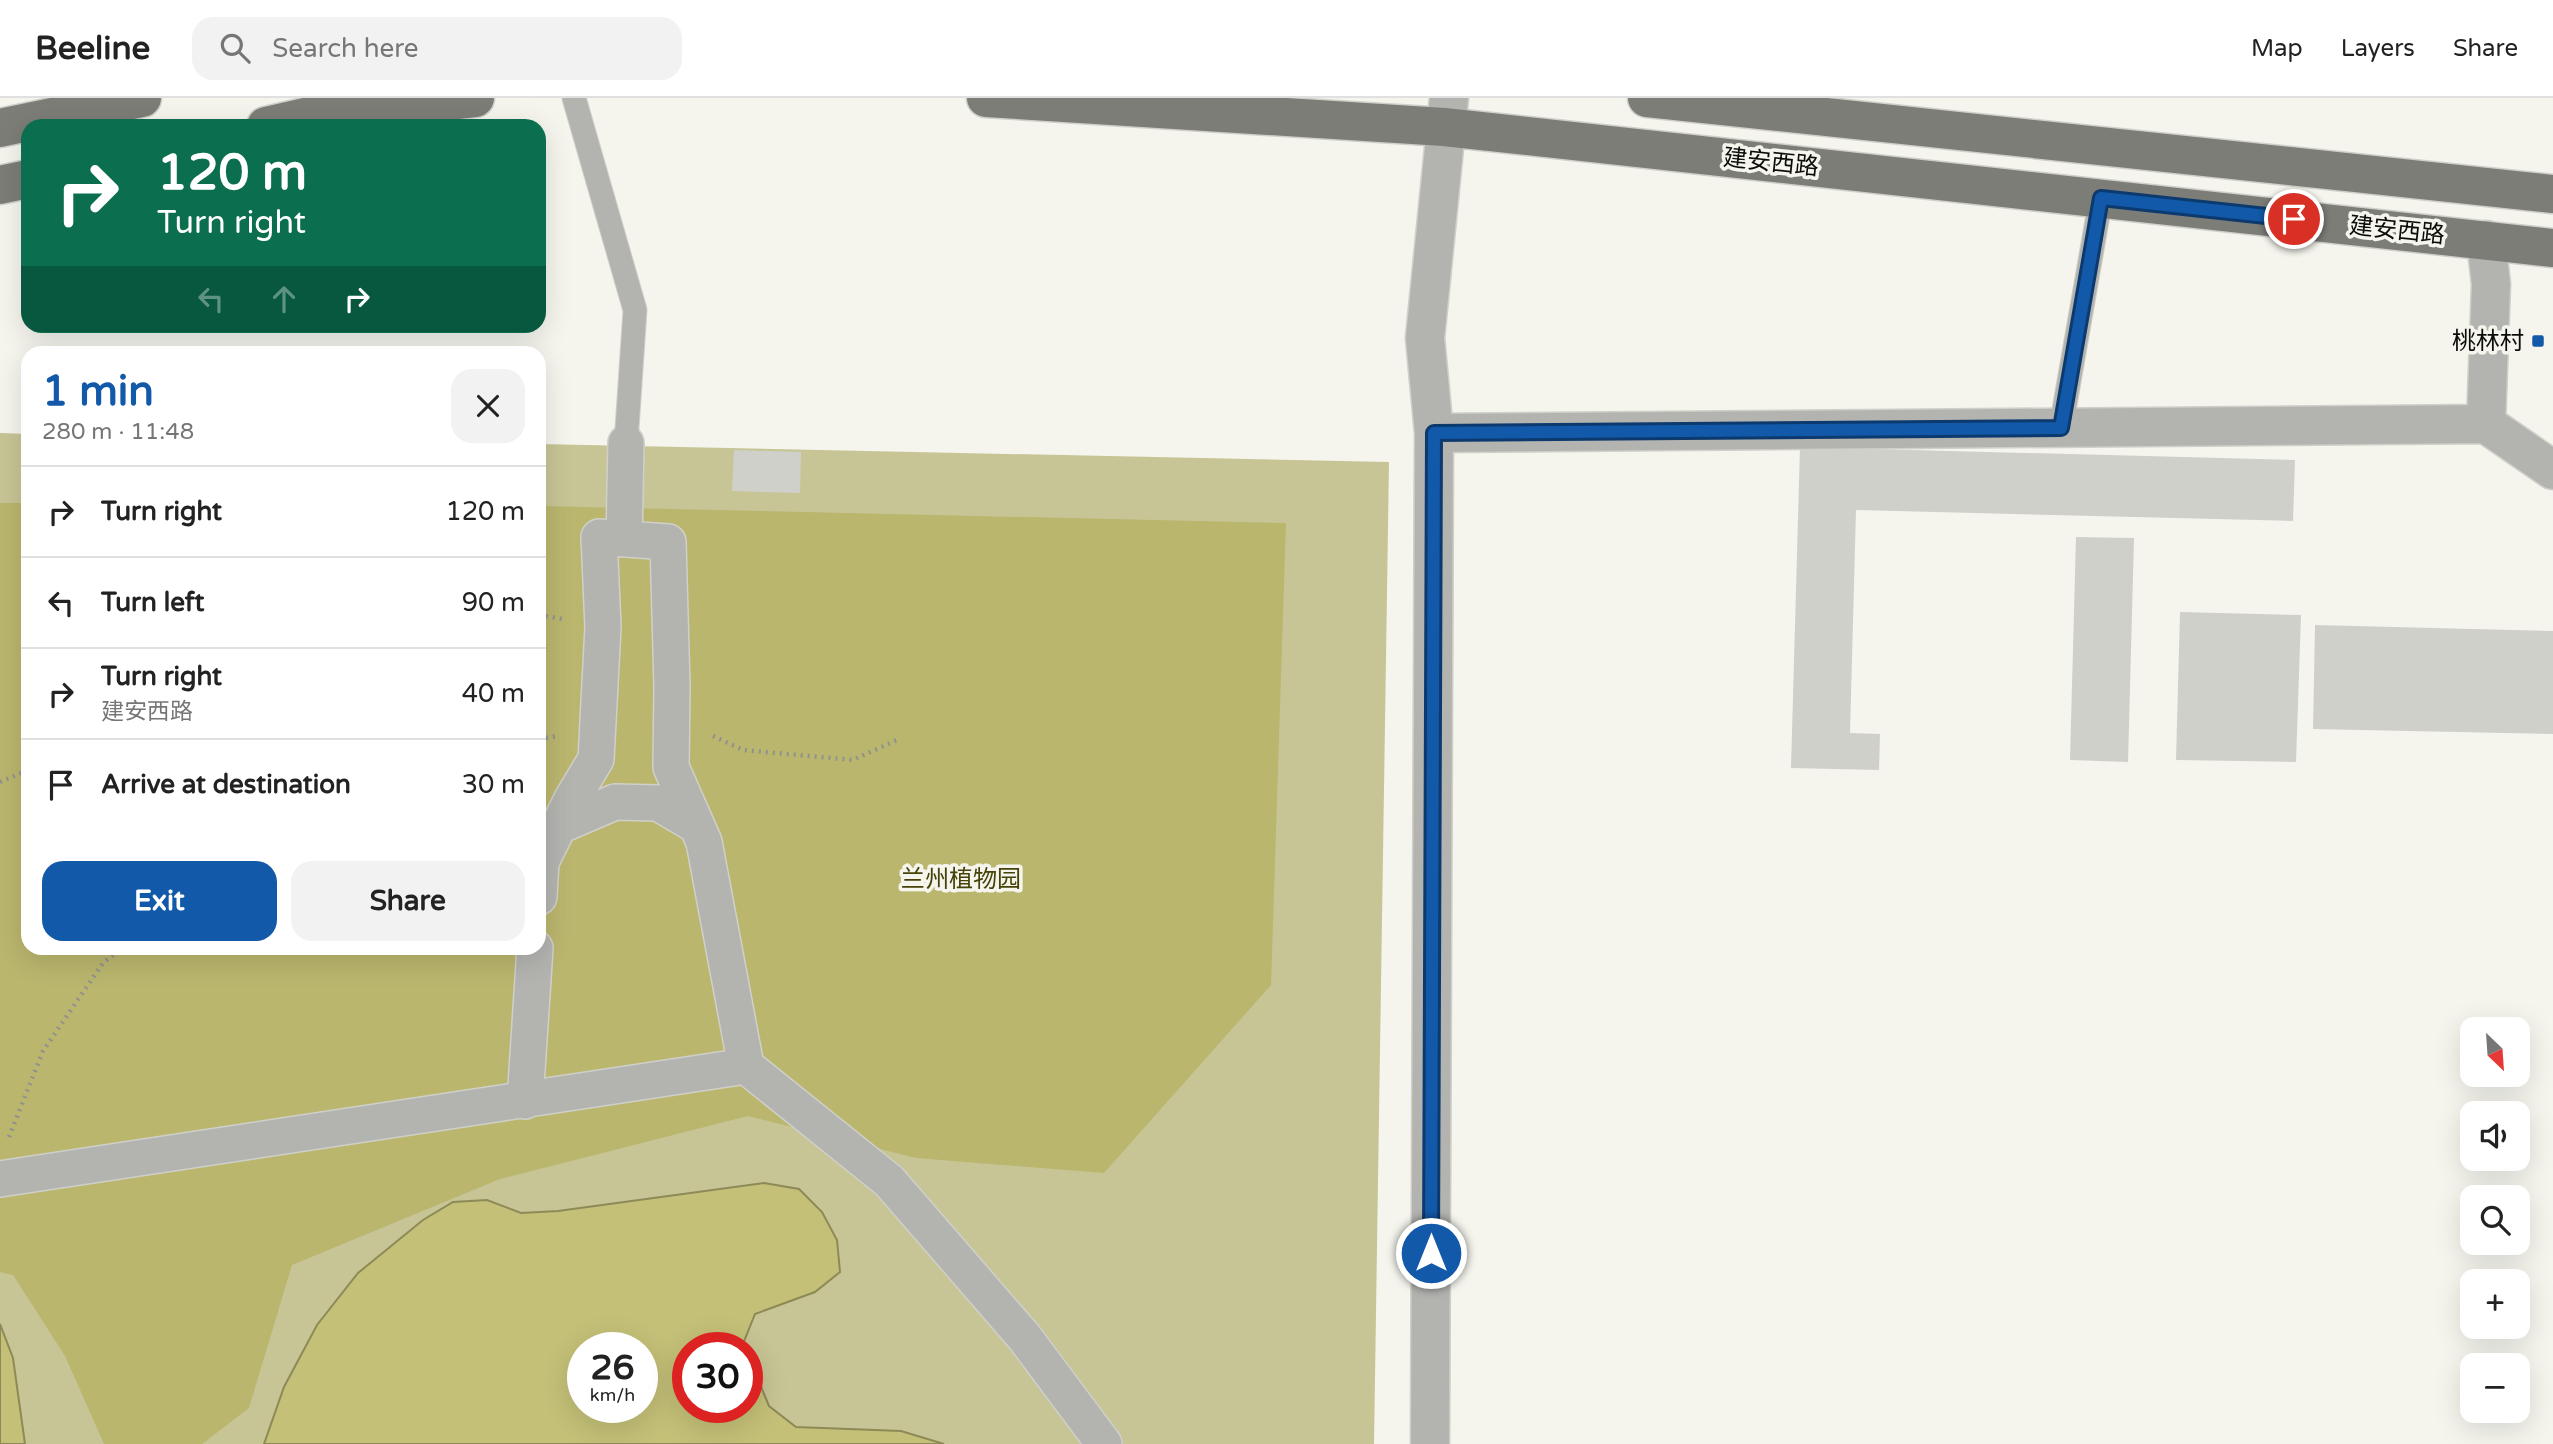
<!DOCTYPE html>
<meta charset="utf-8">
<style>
:root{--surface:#fff;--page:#f2f2f2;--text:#222;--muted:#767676;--line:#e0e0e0;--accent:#1259a9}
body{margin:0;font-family:"Varela Round","Noto Sans SC",sans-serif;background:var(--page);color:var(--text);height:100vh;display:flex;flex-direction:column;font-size:26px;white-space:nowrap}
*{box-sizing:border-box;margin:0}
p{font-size:23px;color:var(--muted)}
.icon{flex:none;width:38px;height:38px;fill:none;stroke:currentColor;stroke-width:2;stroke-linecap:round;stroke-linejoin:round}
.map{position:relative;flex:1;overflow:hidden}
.drawer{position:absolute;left:21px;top:248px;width:525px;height:609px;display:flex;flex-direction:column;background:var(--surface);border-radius:21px;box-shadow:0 7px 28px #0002}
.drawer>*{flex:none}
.top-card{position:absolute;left:21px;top:21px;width:525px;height:214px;border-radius:21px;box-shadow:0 7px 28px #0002;background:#0b6e4f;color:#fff;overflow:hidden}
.needle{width:46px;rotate:155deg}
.controls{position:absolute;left:2460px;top:919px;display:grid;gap:14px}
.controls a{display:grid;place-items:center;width:70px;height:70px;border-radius:14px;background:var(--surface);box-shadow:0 7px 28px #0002;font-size:35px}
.speed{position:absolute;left:567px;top:1234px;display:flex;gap:14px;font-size:35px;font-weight:700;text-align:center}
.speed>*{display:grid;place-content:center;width:91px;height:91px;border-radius:50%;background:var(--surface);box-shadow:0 7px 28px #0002;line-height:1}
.speed small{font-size:18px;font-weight:400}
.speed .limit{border:10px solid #d22;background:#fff;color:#111}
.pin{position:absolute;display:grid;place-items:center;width:60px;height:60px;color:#fff;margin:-30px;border:4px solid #fff;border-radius:50%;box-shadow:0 2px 7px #0007}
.me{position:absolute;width:77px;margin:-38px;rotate:0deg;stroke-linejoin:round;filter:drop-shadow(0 0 5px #0008)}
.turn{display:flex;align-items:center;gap:24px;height:147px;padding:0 21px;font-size:32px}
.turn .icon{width:91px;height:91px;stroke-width:2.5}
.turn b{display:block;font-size:49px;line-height:60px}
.lanes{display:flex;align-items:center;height:66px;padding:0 21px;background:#0003;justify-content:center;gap:35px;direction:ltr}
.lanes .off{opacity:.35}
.round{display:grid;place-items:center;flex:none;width:74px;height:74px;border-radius:21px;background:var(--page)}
.head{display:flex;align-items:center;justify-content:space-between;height:119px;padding:0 21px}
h1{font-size:42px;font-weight:800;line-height:52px;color:var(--accent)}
.button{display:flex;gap:14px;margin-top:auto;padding:14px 21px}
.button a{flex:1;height:80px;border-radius:21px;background:var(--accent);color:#fff;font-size:28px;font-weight:800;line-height:80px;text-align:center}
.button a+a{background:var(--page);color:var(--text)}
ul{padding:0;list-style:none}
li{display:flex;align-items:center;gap:21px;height:91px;padding:0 21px;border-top:2px solid var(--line)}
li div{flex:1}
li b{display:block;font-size:26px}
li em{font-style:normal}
header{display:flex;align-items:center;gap:42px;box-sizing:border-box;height:98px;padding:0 35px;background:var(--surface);border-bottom:2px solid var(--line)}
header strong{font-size:33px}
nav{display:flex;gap:38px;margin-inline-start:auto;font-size:24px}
.search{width:490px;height:63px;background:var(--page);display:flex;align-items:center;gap:18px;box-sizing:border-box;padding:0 24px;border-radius:21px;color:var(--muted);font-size:26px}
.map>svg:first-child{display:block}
</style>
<header>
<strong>Beeline</strong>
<div class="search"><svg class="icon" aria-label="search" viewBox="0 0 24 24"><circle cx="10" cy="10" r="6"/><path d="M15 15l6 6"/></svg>Search here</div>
<nav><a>Map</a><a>Layers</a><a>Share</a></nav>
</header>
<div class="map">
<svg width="2553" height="1346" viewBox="0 0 2553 1346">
<rect width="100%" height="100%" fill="#f5f5ee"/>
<path fill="#c7c595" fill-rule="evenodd" d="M0,335l28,1v514h511v-504l850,18 -15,982h-1374zM583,1250h59v59h-59zM688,1250h59v59h-59z"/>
<path fill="#bab66e" d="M0,405h28v445h511v-442l747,17 -15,462 -167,188 -188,-15 -168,-42 -248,63 -208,86 -43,143 -47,36h-98l-39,-88 -52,-81 -13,-3z"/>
<path fill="#c4c078" stroke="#8d8a57" stroke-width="2" fill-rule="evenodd" d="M764,1085l35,6 23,23 15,28 3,32 -25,20 -60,22 -12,30 2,3 -57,1v59h59v-54l22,53 27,21 105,4 43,13h-680l20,-57 33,-62 41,-52 65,-53 30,-18 34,-2 34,13 37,-2zM583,1250h59v59h-59z
M0,1226l13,34 12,86h-25z"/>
<path fill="#d0d0ca" d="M1800,349l495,13 -2,61 -437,-11 -6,223 30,1 -1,36 -88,-2z
M734,352l67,2 -1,41 -68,-2z
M2076,439l58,1 -6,224 -58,-2z
M2180,514l121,3 -5,147 -120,-2z
M2315,527l238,6v103l-240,-5z"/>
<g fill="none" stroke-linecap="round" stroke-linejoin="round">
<g stroke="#d0d0ca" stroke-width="25">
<path id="service" d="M574,0l61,212 -9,133
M2061,329l40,-229"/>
</g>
<g stroke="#d0d0ca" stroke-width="38">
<path id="pedestrian" d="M624,441l2,-96
M559,728l56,-24 43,1 39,23
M539,799l2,-35 31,-63 24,-40 7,-132 -4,-90 69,5 4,145 -1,80 33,75 42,224 143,115 136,157 79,106
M525,1003l10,-153
M0,1081l746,-113"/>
</g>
<g stroke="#d0d0ca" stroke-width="41">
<path id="minor" d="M2486,142l5,44 -5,140 67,46
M1434,335l1052,-9
M1430,1346l4,-1011 -9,-95 24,-240"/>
</g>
<g stroke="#d0d0ca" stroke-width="41">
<path id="primary" d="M986,0l458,29 1109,121
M1647,0l906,96
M266,28l39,-9 170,-19
M0,30l142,-30
M0,87l28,-6"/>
</g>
<path stroke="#92928d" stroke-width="4.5" stroke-dasharray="2 5" stroke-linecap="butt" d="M539,517l23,4
M713,638l30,14 110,10 46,-21
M539,641l19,-3
M0,684l28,-12
M9,1039l34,-86 60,-88 19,-15"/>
<use href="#service" stroke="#b3b3b0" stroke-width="23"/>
<use href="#pedestrian" stroke="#b3b3b0" stroke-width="35"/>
<use href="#minor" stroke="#b3b3b0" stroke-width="38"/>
<use href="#primary" stroke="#7d7d78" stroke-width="38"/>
</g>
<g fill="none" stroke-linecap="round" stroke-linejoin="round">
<g stroke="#0c3a6e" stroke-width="18">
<path id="route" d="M1431,1155l3,-820 627,-5 40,-230 193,21"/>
</g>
<use href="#route" stroke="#1259a9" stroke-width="12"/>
</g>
<rect fill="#1259a9" stroke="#f5f5ee" stroke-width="2.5" x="2531" y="236" width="14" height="14" rx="3.5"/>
<g text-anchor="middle" stroke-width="7" stroke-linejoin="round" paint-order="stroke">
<g font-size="24" fill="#0c0c0a" stroke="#f5f5ee">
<text transform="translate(1771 64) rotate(6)" y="8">建安西路</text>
<text transform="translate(2397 132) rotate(6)" y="8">建安西路</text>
</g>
<g font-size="24" fill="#0c0c0a" stroke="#f5f5ee" text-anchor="end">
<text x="2524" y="251">桃林村</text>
</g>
<g font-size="24" fill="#464208" stroke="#f5f5ee">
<text x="961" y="789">兰州植物园</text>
</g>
</g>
</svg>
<div class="controls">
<a><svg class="needle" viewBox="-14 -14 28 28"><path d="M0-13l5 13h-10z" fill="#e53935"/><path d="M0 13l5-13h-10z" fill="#767676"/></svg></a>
<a><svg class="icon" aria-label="sound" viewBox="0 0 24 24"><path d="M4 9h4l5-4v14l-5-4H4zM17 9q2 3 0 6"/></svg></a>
<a><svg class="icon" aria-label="search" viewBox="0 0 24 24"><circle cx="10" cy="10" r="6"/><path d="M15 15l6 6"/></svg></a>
<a>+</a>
<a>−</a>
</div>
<div class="speed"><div>26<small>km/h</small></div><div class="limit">30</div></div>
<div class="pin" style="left:2294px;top:121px;background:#d93025"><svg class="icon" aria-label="arrive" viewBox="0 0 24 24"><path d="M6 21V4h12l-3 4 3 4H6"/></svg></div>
<svg class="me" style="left:1431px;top:1155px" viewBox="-20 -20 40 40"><circle r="17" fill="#1259a9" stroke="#fff" stroke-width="3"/><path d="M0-11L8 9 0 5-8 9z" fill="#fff"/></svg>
<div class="top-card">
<div class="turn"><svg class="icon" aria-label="right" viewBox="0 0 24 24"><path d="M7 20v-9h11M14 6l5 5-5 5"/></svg><div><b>120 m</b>Turn right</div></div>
<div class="lanes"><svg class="icon off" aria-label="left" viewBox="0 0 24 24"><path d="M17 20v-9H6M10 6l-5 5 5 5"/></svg><svg class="icon off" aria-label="ahead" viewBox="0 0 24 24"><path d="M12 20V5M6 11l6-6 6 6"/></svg><svg class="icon" aria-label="right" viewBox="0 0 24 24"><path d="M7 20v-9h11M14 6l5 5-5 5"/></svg></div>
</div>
<section class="drawer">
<div class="head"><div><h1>1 min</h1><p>280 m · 11:48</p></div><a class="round"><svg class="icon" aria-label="close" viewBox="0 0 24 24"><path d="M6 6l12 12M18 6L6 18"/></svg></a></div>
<ul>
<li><svg class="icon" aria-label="right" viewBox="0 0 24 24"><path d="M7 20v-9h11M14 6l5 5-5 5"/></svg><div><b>Turn right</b></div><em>120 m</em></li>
<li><svg class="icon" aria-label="left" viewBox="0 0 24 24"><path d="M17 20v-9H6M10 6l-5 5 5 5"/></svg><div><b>Turn left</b></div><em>90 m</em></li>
<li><svg class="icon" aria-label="right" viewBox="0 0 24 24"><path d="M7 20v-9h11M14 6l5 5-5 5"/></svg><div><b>Turn right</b><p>建安西路</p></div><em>40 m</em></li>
<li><svg class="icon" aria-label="arrive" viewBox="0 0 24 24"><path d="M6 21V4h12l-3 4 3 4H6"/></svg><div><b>Arrive at destination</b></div><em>30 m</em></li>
</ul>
<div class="button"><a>Exit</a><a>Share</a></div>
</section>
</div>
